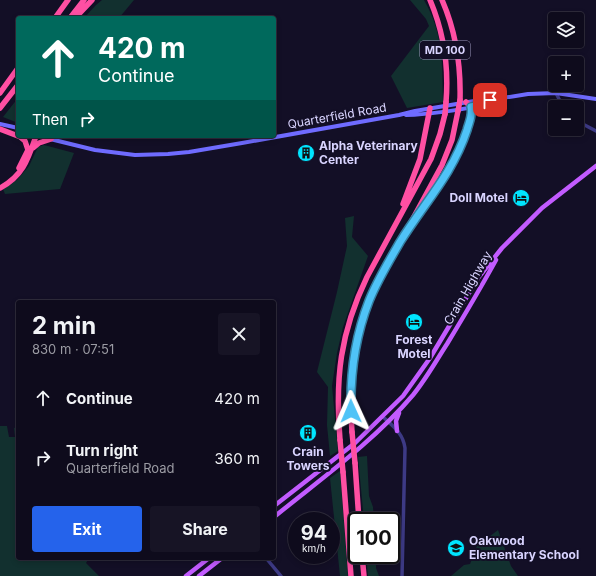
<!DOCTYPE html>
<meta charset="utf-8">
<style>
:root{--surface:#0e0b1c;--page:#171425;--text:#f1f3f6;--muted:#9b9ba3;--line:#2e2b3b;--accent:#2563eb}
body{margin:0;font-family:Inter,sans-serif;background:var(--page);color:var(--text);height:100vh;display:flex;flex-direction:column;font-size:15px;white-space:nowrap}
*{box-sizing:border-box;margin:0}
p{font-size:13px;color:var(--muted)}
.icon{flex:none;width:22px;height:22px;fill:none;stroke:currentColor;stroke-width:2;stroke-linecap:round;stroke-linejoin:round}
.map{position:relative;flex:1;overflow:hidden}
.panel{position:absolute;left:16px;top:300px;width:260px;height:260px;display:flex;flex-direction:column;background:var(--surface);border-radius:4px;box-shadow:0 2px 6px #0003,0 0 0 1px var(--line)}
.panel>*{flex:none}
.guide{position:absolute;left:16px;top:16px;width:260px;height:122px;border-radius:4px;box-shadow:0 2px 6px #0003,0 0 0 1px var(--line);background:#00695c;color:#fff;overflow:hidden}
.buttons{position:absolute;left:548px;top:12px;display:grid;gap:8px}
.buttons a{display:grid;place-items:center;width:36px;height:36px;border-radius:4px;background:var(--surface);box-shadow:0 2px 6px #0003,0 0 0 1px var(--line);font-size:20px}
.speed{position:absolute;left:288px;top:512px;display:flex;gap:8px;font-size:20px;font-weight:700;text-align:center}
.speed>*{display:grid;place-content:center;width:52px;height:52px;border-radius:50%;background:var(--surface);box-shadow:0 2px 6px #0003,0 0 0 1px var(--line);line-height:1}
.speed small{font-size:10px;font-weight:400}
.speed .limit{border:2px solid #111;border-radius:6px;background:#fff;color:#111}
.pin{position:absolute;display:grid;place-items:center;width:34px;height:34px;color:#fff;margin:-17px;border-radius:8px;box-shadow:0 2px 6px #0006}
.me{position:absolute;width:44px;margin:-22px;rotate:359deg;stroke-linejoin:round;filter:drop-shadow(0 0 3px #0008)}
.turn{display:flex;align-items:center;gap:14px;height:84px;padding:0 16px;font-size:18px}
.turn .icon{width:52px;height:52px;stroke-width:2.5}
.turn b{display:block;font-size:28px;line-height:34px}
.then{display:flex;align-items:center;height:38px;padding:0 16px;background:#0003;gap:8px;font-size:15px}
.round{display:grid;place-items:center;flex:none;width:42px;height:42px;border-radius:4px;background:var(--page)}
.headline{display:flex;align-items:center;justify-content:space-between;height:68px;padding:0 16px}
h1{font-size:24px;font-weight:700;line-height:30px}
.button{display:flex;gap:8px;margin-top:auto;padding:8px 16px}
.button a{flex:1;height:46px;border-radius:4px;background:var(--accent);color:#fff;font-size:16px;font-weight:700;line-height:46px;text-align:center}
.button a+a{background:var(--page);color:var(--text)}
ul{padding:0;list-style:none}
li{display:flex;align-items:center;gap:12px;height:60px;padding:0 16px}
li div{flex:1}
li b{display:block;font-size:15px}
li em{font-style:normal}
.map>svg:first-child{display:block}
</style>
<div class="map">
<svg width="596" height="576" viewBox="0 0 596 576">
<rect width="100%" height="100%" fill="#130f26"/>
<path fill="#12302f" d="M102,0h32l-15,18h-35l12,-13z
M410,0h14c20,35 18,63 19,102l-36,6 -16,-32 38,-50 -3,-7z
M18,98v25l-15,-6z
M44,145l30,8 -14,36 -55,5 -2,-5 14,-9 12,-14 9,-19z
M354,216l-2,21 16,19 -25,71 -6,26 -5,33 6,65 -8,5 -3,-31 1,-38 -11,-15 20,-80 10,-46 -2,-28z
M0,426h7l2,11h6l-1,-9 4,-1v131h71l-3,5 13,13h-99z
M367,456l2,40 4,11 1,14h-10l-6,-64z
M340,471l8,105h-8l-10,-98z
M498,530l13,36 7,10h-67l13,-11 6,-1 7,-18z
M366,555h10v13l3,8h-11z"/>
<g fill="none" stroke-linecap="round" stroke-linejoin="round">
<path stroke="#3d3a85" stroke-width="3.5" d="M556,93l7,14
M577,121l19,10
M383,417c10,9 20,16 22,31l-3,128
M266,558l15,18"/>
<path stroke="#6f6bff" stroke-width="4" d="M406,115c13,0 77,-6 84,-15
M0,124l18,4
M33,136l9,1 53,13 40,5 33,-1 21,-2 53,-9 157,-28 16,-4 71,-12 4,1 38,-6 28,-1 40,6"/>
<path stroke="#c25bff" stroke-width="4.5" d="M397,431l-1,-10 3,-8
M274,506l81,-63 48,-47 27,-38 48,-80 24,-30 40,-40 54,-42
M274,517c48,-39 99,-75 139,-122 13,-16 23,-34 34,-51 17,-28 33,-55 49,-84
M186,576l23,-18
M199,576l23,-18"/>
<path stroke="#ff4fa3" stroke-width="5.5" d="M430,0c14,33 19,66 16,102
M442,0c14,32 19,65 18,100
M55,18l13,-18
M70,18l14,-18
M75,18l17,-18
M0,93l18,-25
M0,108l18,-23
M0,129l18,7
M33,148l6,-5 12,-4
M19,168l9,-18 -3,-9 -6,-5
M0,188c23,-12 28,-29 36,-52
M403,204l17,-45 10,-51
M418,217l28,-42 19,-40 7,-22 -1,-6 -5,-5
M352,432c-4,-57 2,-97 26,-149l64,-118 10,-25 6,-29
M340,440c-5,-62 0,-107 27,-163l64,-118 9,-25 5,-20
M355,463l4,58
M343,472l8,104
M362,555l2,21"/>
<path stroke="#ff4fa3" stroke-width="5.5" d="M458,111l2,-11
M445,114l1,-12
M352,432l3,31
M340,440l3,32"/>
</g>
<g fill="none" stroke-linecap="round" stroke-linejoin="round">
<g stroke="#337fa1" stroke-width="10">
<path id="route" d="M351,411c-1,-38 4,-74 18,-110 8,-20 20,-40 31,-59 24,-39 52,-67 67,-112 2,-8 6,-15 4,-23l17,-4 2,-3"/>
</g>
<use href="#route" stroke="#4fc3f7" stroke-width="7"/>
</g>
<defs>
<g id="building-disc" transform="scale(0.9)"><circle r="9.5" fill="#00e5ff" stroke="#130f26"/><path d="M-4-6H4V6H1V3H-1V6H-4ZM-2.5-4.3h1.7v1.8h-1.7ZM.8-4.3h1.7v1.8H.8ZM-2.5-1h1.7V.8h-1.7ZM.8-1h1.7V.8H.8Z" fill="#111"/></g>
<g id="hotel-disc" transform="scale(0.9)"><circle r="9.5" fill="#00e5ff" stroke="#130f26"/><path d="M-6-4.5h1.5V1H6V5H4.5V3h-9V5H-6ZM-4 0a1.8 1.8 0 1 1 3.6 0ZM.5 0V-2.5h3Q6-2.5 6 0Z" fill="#111"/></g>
<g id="school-disc" transform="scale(0.9)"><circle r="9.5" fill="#00e5ff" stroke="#130f26"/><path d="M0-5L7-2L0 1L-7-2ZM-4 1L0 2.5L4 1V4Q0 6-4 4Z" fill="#111"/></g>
</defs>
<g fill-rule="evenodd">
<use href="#building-disc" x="306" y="153"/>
<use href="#hotel-disc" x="521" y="198"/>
<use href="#hotel-disc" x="414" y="322"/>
<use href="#building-disc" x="308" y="433"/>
<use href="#school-disc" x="456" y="548"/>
</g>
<g text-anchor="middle" stroke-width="4" stroke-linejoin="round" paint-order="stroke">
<rect fill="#130f26" stroke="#9e99be" stroke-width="1" x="420" y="41" width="50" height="18" rx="3"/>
<g font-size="11" font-weight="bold" fill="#d9d4ff">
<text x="445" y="54">MD 100</text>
</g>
<g font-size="12" fill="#d9d4ff" stroke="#130f26">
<text transform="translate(337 116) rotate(-10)" y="4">Quarterfield Road</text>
<text transform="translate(468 288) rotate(-60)" y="4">Crain Highway</text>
</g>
<g font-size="12" font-weight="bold" fill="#d9d4ff" stroke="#130f26" text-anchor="start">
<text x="319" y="150">Alpha Veterinary<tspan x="319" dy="14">Center</tspan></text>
<text x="508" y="202" text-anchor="end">Doll Motel</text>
<text x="414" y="344" text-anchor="middle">Forest<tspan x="414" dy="14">Motel</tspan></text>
<text x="308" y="456" text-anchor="middle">Crain<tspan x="308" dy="14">Towers</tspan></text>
<text x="469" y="545">Oakwood<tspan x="469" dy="14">Elementary School</tspan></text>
</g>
</g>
</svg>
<div class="buttons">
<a><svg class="icon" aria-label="layers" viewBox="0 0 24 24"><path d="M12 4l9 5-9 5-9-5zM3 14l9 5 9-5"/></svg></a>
<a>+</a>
<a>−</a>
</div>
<div class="speed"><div>94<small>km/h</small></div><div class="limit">100</div></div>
<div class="pin" style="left:490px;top:100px;background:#d93025"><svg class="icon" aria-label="arrive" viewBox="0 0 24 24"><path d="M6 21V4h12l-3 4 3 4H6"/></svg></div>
<svg class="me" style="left:351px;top:411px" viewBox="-20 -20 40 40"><path d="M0-17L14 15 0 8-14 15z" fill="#4fc3f7" stroke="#fff" stroke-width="4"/></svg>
<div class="guide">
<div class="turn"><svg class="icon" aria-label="ahead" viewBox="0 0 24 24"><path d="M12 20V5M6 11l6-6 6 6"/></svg><div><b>420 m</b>Continue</div></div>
<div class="then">Then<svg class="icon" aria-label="right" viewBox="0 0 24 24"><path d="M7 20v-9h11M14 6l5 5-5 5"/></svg></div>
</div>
<section class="panel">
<div class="headline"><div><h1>2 min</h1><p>830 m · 07:51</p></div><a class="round"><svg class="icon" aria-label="close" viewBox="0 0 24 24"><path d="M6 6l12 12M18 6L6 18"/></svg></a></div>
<ul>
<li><svg class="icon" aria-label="ahead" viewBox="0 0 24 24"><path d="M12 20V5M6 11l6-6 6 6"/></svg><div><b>Continue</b></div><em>420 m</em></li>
<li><svg class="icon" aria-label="right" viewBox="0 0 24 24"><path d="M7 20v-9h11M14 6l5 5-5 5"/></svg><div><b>Turn right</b><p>Quarterfield Road</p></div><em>360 m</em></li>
</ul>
<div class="button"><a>Exit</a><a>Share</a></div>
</section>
</div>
